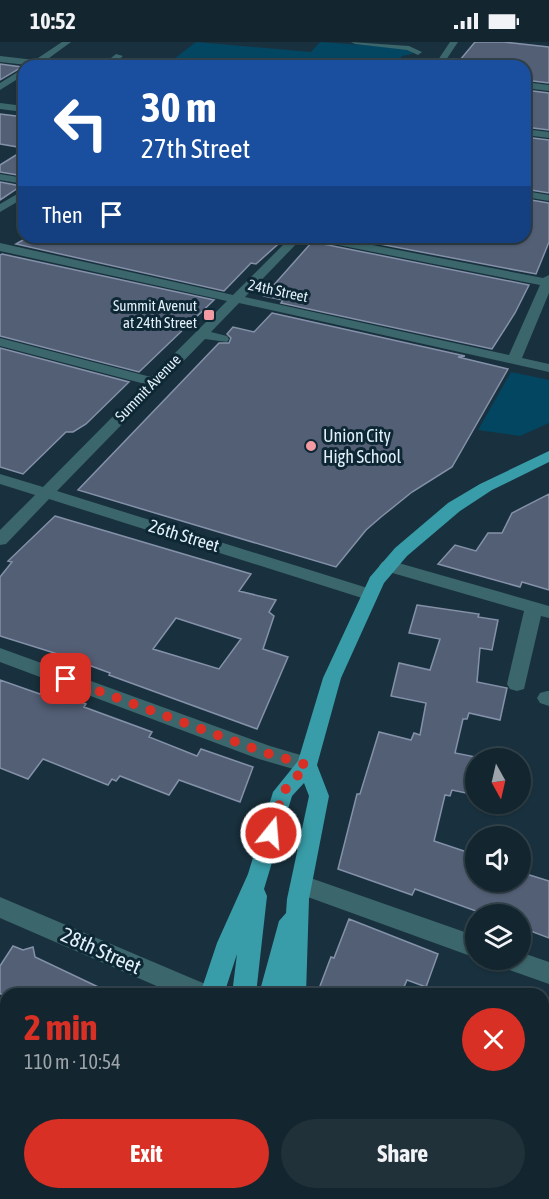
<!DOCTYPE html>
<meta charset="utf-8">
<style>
:root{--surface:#13252e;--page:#20313a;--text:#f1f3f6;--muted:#9da5aa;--line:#32424a;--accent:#d93025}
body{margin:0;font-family:"Asap Condensed",sans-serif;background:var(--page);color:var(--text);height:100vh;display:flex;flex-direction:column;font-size:22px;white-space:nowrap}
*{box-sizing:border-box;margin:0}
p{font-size:20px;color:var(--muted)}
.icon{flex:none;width:33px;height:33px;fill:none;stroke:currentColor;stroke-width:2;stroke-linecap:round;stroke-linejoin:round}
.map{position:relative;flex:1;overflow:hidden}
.panel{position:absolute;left:0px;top:946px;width:549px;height:212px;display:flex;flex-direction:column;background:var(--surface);border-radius:18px 18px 0 0;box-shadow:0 2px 4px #0004,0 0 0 2px var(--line)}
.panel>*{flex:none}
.banner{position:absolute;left:18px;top:18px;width:513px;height:183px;border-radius:18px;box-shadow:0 2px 4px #0004,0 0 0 2px var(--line);background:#1a4fa0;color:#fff;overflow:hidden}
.needle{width:39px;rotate:172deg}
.controls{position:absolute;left:465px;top:706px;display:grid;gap:12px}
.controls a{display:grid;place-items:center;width:66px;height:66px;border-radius:50%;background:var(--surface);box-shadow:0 2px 4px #0004,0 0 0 2px var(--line);font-size:30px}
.pin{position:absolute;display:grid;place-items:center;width:51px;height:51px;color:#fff;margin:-26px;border-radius:12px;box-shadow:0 3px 9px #0006}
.me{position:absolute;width:66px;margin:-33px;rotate:17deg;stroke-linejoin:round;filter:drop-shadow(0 0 4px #0008)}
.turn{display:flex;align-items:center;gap:21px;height:126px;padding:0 24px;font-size:27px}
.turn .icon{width:78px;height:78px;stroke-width:2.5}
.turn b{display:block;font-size:42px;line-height:51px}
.then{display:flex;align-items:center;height:57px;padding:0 24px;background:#0003;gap:12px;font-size:22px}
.round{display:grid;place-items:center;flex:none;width:63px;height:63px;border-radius:32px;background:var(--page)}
.summary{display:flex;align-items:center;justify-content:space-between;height:102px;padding:0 24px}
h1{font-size:36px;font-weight:700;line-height:45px;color:var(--accent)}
.cta{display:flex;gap:12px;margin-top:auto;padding:12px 24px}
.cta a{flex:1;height:69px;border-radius:36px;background:var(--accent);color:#fff;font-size:24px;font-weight:700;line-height:69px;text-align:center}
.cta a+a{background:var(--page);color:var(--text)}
.status{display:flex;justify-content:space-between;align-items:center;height:42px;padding:0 30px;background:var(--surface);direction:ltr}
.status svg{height:16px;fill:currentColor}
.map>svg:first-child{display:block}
</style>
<div class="status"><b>10:52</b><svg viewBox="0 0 49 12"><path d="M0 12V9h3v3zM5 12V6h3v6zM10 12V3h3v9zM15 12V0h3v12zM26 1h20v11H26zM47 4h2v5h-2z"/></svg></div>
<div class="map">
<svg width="549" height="1157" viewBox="0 0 549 1157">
<rect width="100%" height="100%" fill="#19313e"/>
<path fill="#034662" d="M196,0l115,10 9,-10 85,6 8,4 -1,2 -10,2 -8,10h-229z
M511,330l38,8v43l-29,13 -42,-6z"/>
<path fill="#535f75" stroke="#8491a9" stroke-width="1.5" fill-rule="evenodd" d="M475,0h29l45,5v36l-24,-3v-14h-70z
M0,22l22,3 -22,13z
M525,48l24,3v37l-24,-3z
M0,72l24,3v31l-24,-4z
M525,95l24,3v53l-24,-4z
M24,108v26l-24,-4v-7z
M0,140l21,4 -21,14z
M525,157l24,4v39l-13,32 -193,-37h146l13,2 1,-2h22z
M28,195h258l-30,27 -5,-1 -27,28 -208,-47z
M312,200h1l216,43 -14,28 -23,36 -211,-46 2,-3 -19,-4z
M2,212l212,46 -75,72 -139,-36v-81z
M272,271l193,43 -7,1 50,12 -56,98 -40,25 -31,25 -15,13 -30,37 -258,-77 141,-147h10l2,-5 -4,-4 6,-7 21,5z
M0,306l129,34 -43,42 -13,8h-7l-43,42 -23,-7z
M549,452v96l-27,-8 -2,5 -82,-23 17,-19 21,6 12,-18h14l10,-20z
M55,474l196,58 -12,17 37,9 -7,12 5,4 -11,33 25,8 -31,72 -148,-54 1,-2 -46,-17 -64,-20v-59l12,-15 -4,-1zM176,576l65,21 -22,30 -66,-20z
M417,563l62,9 -1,3 20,3 -6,30 -12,-2 -3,34 30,6 -7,32 -31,-7 -2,6h-4l-8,34 21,4v38l-24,-5 -2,6 -5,-1 -11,46 42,14v27h44v-10l29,9v57l-29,-11v-12h-33l-72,-26 -3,6 -74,-26 19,-75h3l19,-62 32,8 3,-7 6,2 6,-32 -35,-7 8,-33 31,7 10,-31 -31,-6z
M0,638l40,14 3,-4 43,14 -2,3 68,25 -3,5 48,19 4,-7 52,18 -13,35 -61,-22 -10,15 -49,-19 -4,5 -4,-2 -4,6 -65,-26 -15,20 -28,-11z
M349,877l89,35 -12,33 -19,-7 -6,14h-65l-1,-3 -15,-5 11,-29 3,1z
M13,904l10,4 10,-3 2,10 78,37h-113v-28z"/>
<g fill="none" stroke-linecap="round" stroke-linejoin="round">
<path fill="#3b666b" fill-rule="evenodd" d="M62,0h9l-26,19 29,2 4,3h-42l-36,-4v-6l35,4z
M351,0l58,4 13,6 -4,3 -11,-5 -52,-6z
M450,0h8l-16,24h-8z
M116,12l7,2 -12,10h-10z
M24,26v7l-24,15v-7z
M525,40l24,3v6l-24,-3z
M0,61l24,3v6l-24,-3z
M525,87l24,3v6l-24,-3z
M0,132l24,4v6l-24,-4z
M24,148v8l-24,14v-8z
M525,149l24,4v6l-24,-4z
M291,195h12l-58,60 264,58 31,-70 -227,-45 -6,-3h24l212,41 6,-3v18l-27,65 27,6v8l-310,-69 -28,29 16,4 2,3 -2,3 -22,-3 -148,152 317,99 3,4 -3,4h-12l-313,-99 -43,45 -6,1v-15l35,-35 -35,-11v-10l43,13 102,-103 -145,-38v-8l151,39 76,-76 -227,-50v-8l233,52z
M388,518l161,46v12l-8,-2 -17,73 -7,2 -7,-2 -3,-5 17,-73 -142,-41 -3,-4 3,-4z
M0,606l270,98 44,13 3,6 -3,6 -7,2 -48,-14 -259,-97z
M547,649h2v15l-9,-3 -3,-5 3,-5z
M302,833l174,61v22l-182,-66 -3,-7 3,-7z
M0,855l210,89 3,8h-38l-175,-76z
M520,910l29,10v22l-45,-16 -4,-8h20z
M358,1152h37l2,5h-37z"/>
<path fill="#389da8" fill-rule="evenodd" d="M549,409v11l-57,28 -32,21 -53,45 -23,27 -43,95 -24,87 12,31 -20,103 -3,95h-47l20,-73 7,-8 1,-14 22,-103 -5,-13 -12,13 -28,93 3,7 -11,98h-24l5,-40 -13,40h-24l17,-51 31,-69 25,-82 25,-31 25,-83 47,-101 25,-29 53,-45 32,-19z
M133,1152h28l-1,5h-28z
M181,1152h28l-2,5h-28z
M211,1152h28l-2,5h-28z
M248,1152h28l-1,5h-28z"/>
</g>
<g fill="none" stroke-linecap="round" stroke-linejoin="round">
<path stroke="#d93025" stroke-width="10" stroke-dasharray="0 18" d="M66,637l200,74 41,12 -24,27 -12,41"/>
</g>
<g fill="#f49aa3" stroke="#0e2734" stroke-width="2">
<rect x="203" y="267" width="12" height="12" rx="3"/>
<circle cx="311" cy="404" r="6"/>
</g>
<g text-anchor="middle" stroke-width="6" stroke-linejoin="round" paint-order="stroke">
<g font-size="15" fill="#e1f0f9" stroke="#0e2734">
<text transform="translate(278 249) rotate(12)" y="5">24th Street</text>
<text transform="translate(148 346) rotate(-46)" y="5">Summit Avenue</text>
</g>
<g font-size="15" fill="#e1f0f9" stroke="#0e2734" text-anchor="end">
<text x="197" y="269">Summit Avenut<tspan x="197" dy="17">at 24th Street</tspan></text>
</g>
<g font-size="18" fill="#e1f0f9" stroke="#0e2734" text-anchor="start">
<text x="323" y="400">Union City<tspan x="323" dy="21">High School</tspan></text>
</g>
<g font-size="18" fill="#e1f0f9" stroke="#0e2734">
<text transform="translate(184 494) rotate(17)" y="6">26th Street</text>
</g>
<g font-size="21" fill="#e1f0f9" stroke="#0e2734">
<text transform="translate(101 909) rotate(24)" y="7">28th Street</text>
</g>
</g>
</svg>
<div class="controls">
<a><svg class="needle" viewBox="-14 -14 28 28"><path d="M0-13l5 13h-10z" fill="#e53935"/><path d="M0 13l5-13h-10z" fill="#9da5aa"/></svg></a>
<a><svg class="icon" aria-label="sound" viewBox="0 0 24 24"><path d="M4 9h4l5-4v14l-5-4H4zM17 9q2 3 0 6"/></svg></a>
<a><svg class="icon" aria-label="layers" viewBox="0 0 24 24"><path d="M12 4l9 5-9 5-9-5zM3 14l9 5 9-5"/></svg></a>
</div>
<div class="pin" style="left:66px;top:637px;background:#d93025"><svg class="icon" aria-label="arrive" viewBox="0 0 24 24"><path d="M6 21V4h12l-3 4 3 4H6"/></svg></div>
<svg class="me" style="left:271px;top:791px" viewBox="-20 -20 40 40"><circle r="17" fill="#d93025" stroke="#fff" stroke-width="3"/><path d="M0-11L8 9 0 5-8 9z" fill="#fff"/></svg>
<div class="banner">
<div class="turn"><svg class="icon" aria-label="left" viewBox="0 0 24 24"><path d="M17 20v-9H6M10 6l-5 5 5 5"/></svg><div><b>30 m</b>27th Street</div></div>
<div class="then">Then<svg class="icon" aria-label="arrive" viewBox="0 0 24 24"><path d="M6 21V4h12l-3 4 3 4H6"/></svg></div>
</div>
<section class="panel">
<div class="summary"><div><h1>2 min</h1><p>110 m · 10:54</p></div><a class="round" style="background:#d93025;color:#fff"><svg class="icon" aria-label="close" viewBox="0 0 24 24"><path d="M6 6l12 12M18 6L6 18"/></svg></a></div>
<div class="cta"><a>Exit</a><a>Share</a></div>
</section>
</div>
